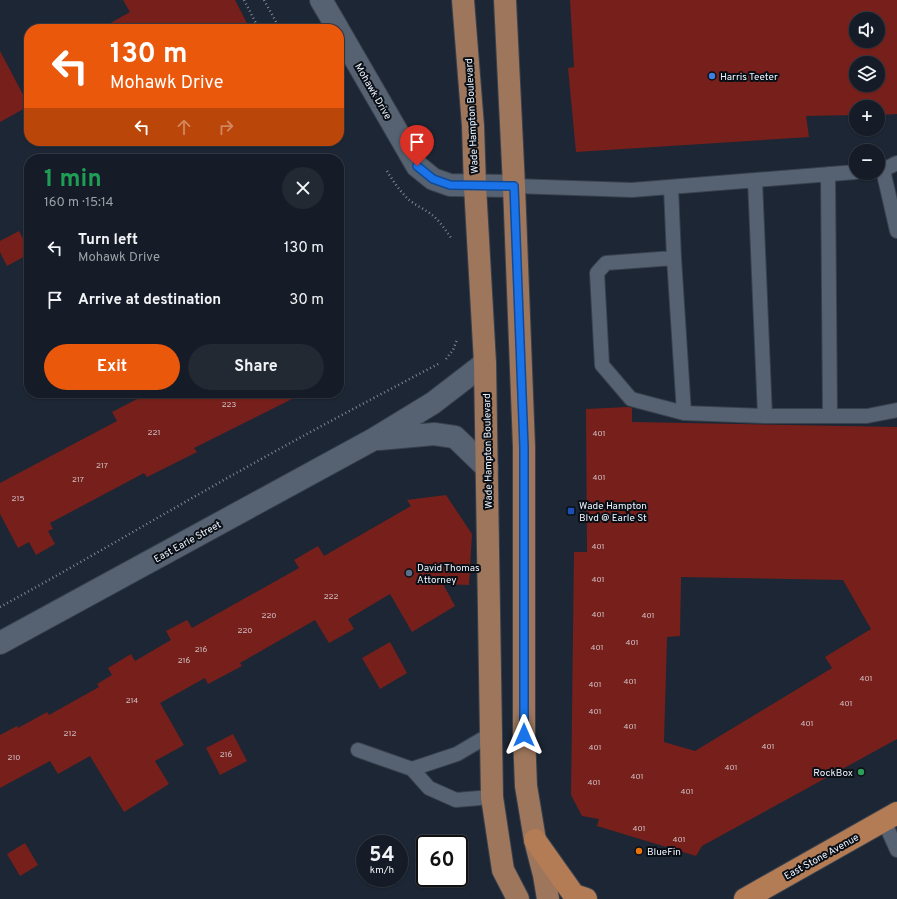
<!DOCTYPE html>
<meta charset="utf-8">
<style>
:root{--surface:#151c27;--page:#222933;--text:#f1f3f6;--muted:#9da1a7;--line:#343a44;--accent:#ea580c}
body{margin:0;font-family:Overpass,sans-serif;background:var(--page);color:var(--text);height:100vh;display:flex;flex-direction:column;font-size:15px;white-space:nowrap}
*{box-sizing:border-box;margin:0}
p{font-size:13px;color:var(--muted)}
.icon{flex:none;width:22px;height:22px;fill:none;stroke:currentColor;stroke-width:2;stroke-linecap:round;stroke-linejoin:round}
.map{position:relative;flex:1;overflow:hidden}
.sheet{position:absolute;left:24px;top:154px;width:320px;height:244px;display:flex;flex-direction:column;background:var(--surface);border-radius:16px;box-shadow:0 1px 3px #0004,0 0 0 1px var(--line)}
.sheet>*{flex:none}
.banner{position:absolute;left:24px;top:24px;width:320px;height:122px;border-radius:16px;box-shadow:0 1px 3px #0004,0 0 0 1px var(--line);background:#ea580c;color:#fff;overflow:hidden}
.buttons{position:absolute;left:849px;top:12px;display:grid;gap:8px}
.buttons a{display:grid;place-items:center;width:36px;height:36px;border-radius:50%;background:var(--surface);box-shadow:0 1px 3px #0004,0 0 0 1px var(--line);font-size:20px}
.speed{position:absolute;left:356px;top:835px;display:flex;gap:8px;font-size:20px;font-weight:700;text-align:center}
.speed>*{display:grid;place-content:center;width:52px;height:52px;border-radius:50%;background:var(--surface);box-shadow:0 1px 3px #0004,0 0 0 1px var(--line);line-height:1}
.speed small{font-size:10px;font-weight:400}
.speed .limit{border:2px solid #111;border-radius:6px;background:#fff;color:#111}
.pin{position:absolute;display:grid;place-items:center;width:34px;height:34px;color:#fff;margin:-41px -17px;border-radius:50% 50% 50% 0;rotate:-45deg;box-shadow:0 0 4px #0007}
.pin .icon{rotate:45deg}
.me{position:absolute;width:44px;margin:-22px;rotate:0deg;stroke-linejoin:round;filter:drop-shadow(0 0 3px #0008)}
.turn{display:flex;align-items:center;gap:14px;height:84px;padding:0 20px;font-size:18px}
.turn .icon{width:52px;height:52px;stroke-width:2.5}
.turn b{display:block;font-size:28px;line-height:34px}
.lanes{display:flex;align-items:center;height:38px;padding:0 20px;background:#0003;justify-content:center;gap:20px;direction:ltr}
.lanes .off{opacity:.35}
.round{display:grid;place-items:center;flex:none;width:42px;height:42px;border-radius:21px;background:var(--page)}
.summary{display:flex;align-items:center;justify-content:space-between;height:68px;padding:0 20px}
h1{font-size:24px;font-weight:700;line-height:30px;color:#1e9e55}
.primary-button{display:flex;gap:8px;margin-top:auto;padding:8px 20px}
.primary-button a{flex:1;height:46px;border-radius:24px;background:var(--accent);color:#fff;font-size:16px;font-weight:700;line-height:46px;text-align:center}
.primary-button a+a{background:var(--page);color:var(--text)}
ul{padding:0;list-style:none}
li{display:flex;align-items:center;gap:12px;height:52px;padding:0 20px}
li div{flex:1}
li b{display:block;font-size:15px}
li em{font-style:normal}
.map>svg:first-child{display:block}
</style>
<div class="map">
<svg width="897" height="899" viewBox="0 0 897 899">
<rect width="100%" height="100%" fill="#1c2634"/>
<path fill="#77201b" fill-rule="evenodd" d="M123,0h112l15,29h-150l30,-17z
M570,0h327v114l-19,1v-8h-22v8l-50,1 3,21 -233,15 -8,-84 6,-1zM856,19h22v22h-22zM856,63h22v22h-22z
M0,51l29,55 -29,16z
M19,231l10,19v4l-22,12 -7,-14v-11z
M149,393h155l-110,55 3,4 -50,25 -3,-4 -94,50 3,6 -5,2 7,13 -19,11 -7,-13 -11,6 -18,-34v-31l117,-62 -5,-9z
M628,407l4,1v14l265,5v312l-195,107 -6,10 -99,-30 2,-7 -17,-3 -11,-21 3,-243h13l-1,-143zM681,577l162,3 28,49 -46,28 7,11 -137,83 -31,-9 3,-105 13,-1z
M446,495l26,39 -3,51 -26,-1 12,22 -43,26 -22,-38 -42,25 6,10 -25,14 -14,-23 -75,43 2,3 -34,18 -3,-6 -45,25 24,42 -29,16 14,23 -45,28 -34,-56 -32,18 -8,-13 -50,27v-53l17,-9 1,2 29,-16 2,3 50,-28 -2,-3 15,-9 -4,-7 23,-14 4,7 36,-21 -5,-9 21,-11 5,8 107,-60 -5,-8 24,-14 6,10 87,-50 -4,-6z
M390,642l17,31 -27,16 -18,-31z
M233,734l14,27 -27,14 -14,-27z
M25,843l13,22 -18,11 -13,-22z"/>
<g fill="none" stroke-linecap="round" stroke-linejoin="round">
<g stroke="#39414d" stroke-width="16">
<path id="service" d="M878,170h5l14,61
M883,170l14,-7
M828,174l2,242
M755,180l10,236
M514,186l118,4 224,-18
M671,187l3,71 -68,5 -9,10 5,92 29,34 53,14 81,3h102l30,-6
M674,258l10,155
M358,750l54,19 17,19 27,12 36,-3
M412,769l45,-15 34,-20
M884,821l13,29"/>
</g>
<g stroke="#39414d" stroke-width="24">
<path id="minor" d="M379,439l55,-5 21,3 32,31
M0,643l374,-204 59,-36 52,-40"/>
</g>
<g stroke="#39414d" stroke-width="24">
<path id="tertiary" d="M321,0l17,29
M339,31l78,135 16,13 17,6 64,1"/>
</g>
<g stroke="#39414d" stroke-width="24">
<path id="primary" d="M463,0l10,126 2,60 10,177 7,434 11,73 15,29
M505,0l9,186 10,261v288l2,51 9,54 9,35 4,24"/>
</g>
<g stroke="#39414d" stroke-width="24">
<path id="trunk" d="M535,840l39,55 12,4
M745,899l152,-86"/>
</g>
<path stroke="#7f8894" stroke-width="2.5" stroke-dasharray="1 3" stroke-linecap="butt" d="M244,0l15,29
M264,0l16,29
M269,29l8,-5
M387,171c6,10 13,20 21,28 8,7 17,10 24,16 8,6 14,16 20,24
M446,359l7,-9 4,-10
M0,607c70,-38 139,-79 208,-118 77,-44 154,-85 232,-126"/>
<use href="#service" stroke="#566272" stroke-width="14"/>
<use href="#minor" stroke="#566272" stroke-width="22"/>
<use href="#tertiary" stroke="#566272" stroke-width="22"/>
<use href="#primary" stroke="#9d765c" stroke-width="22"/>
<use href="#trunk" stroke="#b47c55" stroke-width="22"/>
</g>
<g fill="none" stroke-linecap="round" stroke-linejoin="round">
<g stroke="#114b97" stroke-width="10">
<path id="route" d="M417,166l16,13 17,6 64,1 10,261v288"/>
</g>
<use href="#route" stroke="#1a73e8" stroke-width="7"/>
</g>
<circle fill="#3f7fe0" stroke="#0a0e15" stroke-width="1.5" cx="712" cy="76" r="4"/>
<rect fill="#1a4fb4" stroke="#0a0e15" stroke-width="1.5" x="567" y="507" width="8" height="8" rx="2"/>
<circle fill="#5c6f8a" stroke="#0a0e15" stroke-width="1.5" cx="409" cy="573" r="4"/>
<circle fill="#2e9e5b" stroke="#0a0e15" stroke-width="1.5" cx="861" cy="772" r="4"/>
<circle fill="#e8710a" stroke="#0a0e15" stroke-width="1.5" cx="639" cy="851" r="4"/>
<g text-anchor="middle" stroke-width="4" stroke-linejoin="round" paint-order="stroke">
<g font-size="8" fill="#d0bfc5">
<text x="229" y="407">223</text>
<text x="154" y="435">221</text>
<text x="599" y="436">401</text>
<text x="102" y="468">217</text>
<text x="599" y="480">401</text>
<text x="78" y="482">217</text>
<text x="18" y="501">215</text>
<text x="598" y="549">401</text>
<text x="598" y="582">401</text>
<text x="331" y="599">222</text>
<text x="598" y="617">401</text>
<text x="269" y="618">220</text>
<text x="648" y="618">401</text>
<text x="245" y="633">220</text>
<text x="632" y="645">401</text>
<text x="597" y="650">401</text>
<text x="201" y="652">216</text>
<text x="184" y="663">216</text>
<text x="866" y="681">401</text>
<text x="630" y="684">401</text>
<text x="595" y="687">401</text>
<text x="132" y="703">214</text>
<text x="846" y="706">401</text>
<text x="595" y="714">401</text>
<text x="807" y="726">401</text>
<text x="630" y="729">401</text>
<text x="70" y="736">212</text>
<text x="768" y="749">401</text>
<text x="595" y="750">401</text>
<text x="226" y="757">216</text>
<text x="14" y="760">210</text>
<text x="731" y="770">401</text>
<text x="637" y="779">401</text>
<text x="594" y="785">401</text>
<text x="687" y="794">401</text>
<text x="639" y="831">401</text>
<text x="679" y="842">401</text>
</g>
<g font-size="10" fill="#edf4fe" stroke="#0a0e15" text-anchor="start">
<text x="720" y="80">Harris Teeter</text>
<text x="579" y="509">Wade Hampton<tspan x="579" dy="12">Blvd @ Earle St</tspan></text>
<text x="417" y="571">David Thomas<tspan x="417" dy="12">Attorney</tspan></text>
<text x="853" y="776" text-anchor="end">RockBox</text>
<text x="647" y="855">BlueFin</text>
</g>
<g font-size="10" fill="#edf4fe" stroke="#0a0e15">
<text transform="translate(374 91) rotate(60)" y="4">Mohawk Drive</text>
<text transform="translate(471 116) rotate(-93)" y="4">Wade Hampton Boulevard</text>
<text transform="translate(487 451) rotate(-91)" y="4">Wade Hampton Boulevard</text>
<text transform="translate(187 541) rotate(-29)" y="4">East Earle Street</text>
<text transform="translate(821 856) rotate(-29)" y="4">East Stone Avenue</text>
</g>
</g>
</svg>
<div class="buttons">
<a><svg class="icon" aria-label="sound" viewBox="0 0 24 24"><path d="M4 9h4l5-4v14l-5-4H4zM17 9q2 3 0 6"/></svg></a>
<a><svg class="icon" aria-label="layers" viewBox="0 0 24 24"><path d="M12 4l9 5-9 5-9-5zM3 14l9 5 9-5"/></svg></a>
<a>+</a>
<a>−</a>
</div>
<div class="speed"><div>54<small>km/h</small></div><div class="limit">60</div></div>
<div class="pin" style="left:417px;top:166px;background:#d93025"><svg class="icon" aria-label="arrive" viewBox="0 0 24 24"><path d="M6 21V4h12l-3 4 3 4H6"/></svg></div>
<svg class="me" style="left:524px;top:735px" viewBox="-20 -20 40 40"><path d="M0-17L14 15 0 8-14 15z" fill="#1a73e8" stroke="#fff" stroke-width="4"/></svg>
<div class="banner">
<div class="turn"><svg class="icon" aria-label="left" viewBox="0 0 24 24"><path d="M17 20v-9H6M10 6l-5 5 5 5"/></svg><div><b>130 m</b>Mohawk Drive</div></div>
<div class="lanes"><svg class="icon" aria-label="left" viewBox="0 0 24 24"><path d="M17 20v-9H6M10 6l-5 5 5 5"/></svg><svg class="icon off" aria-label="ahead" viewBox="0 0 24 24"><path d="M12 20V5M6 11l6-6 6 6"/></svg><svg class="icon off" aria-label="right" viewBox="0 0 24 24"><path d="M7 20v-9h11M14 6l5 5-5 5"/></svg></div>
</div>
<section class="sheet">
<div class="summary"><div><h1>1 min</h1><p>160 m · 15:14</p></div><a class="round"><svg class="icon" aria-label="close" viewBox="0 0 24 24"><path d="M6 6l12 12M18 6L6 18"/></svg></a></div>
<ul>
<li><svg class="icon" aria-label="left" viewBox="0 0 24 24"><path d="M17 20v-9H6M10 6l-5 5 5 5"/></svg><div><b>Turn left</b><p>Mohawk Drive</p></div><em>130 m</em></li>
<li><svg class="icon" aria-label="arrive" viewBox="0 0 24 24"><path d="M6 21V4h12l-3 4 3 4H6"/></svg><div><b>Arrive at destination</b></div><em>30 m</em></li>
</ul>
<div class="primary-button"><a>Exit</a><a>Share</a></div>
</section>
</div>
